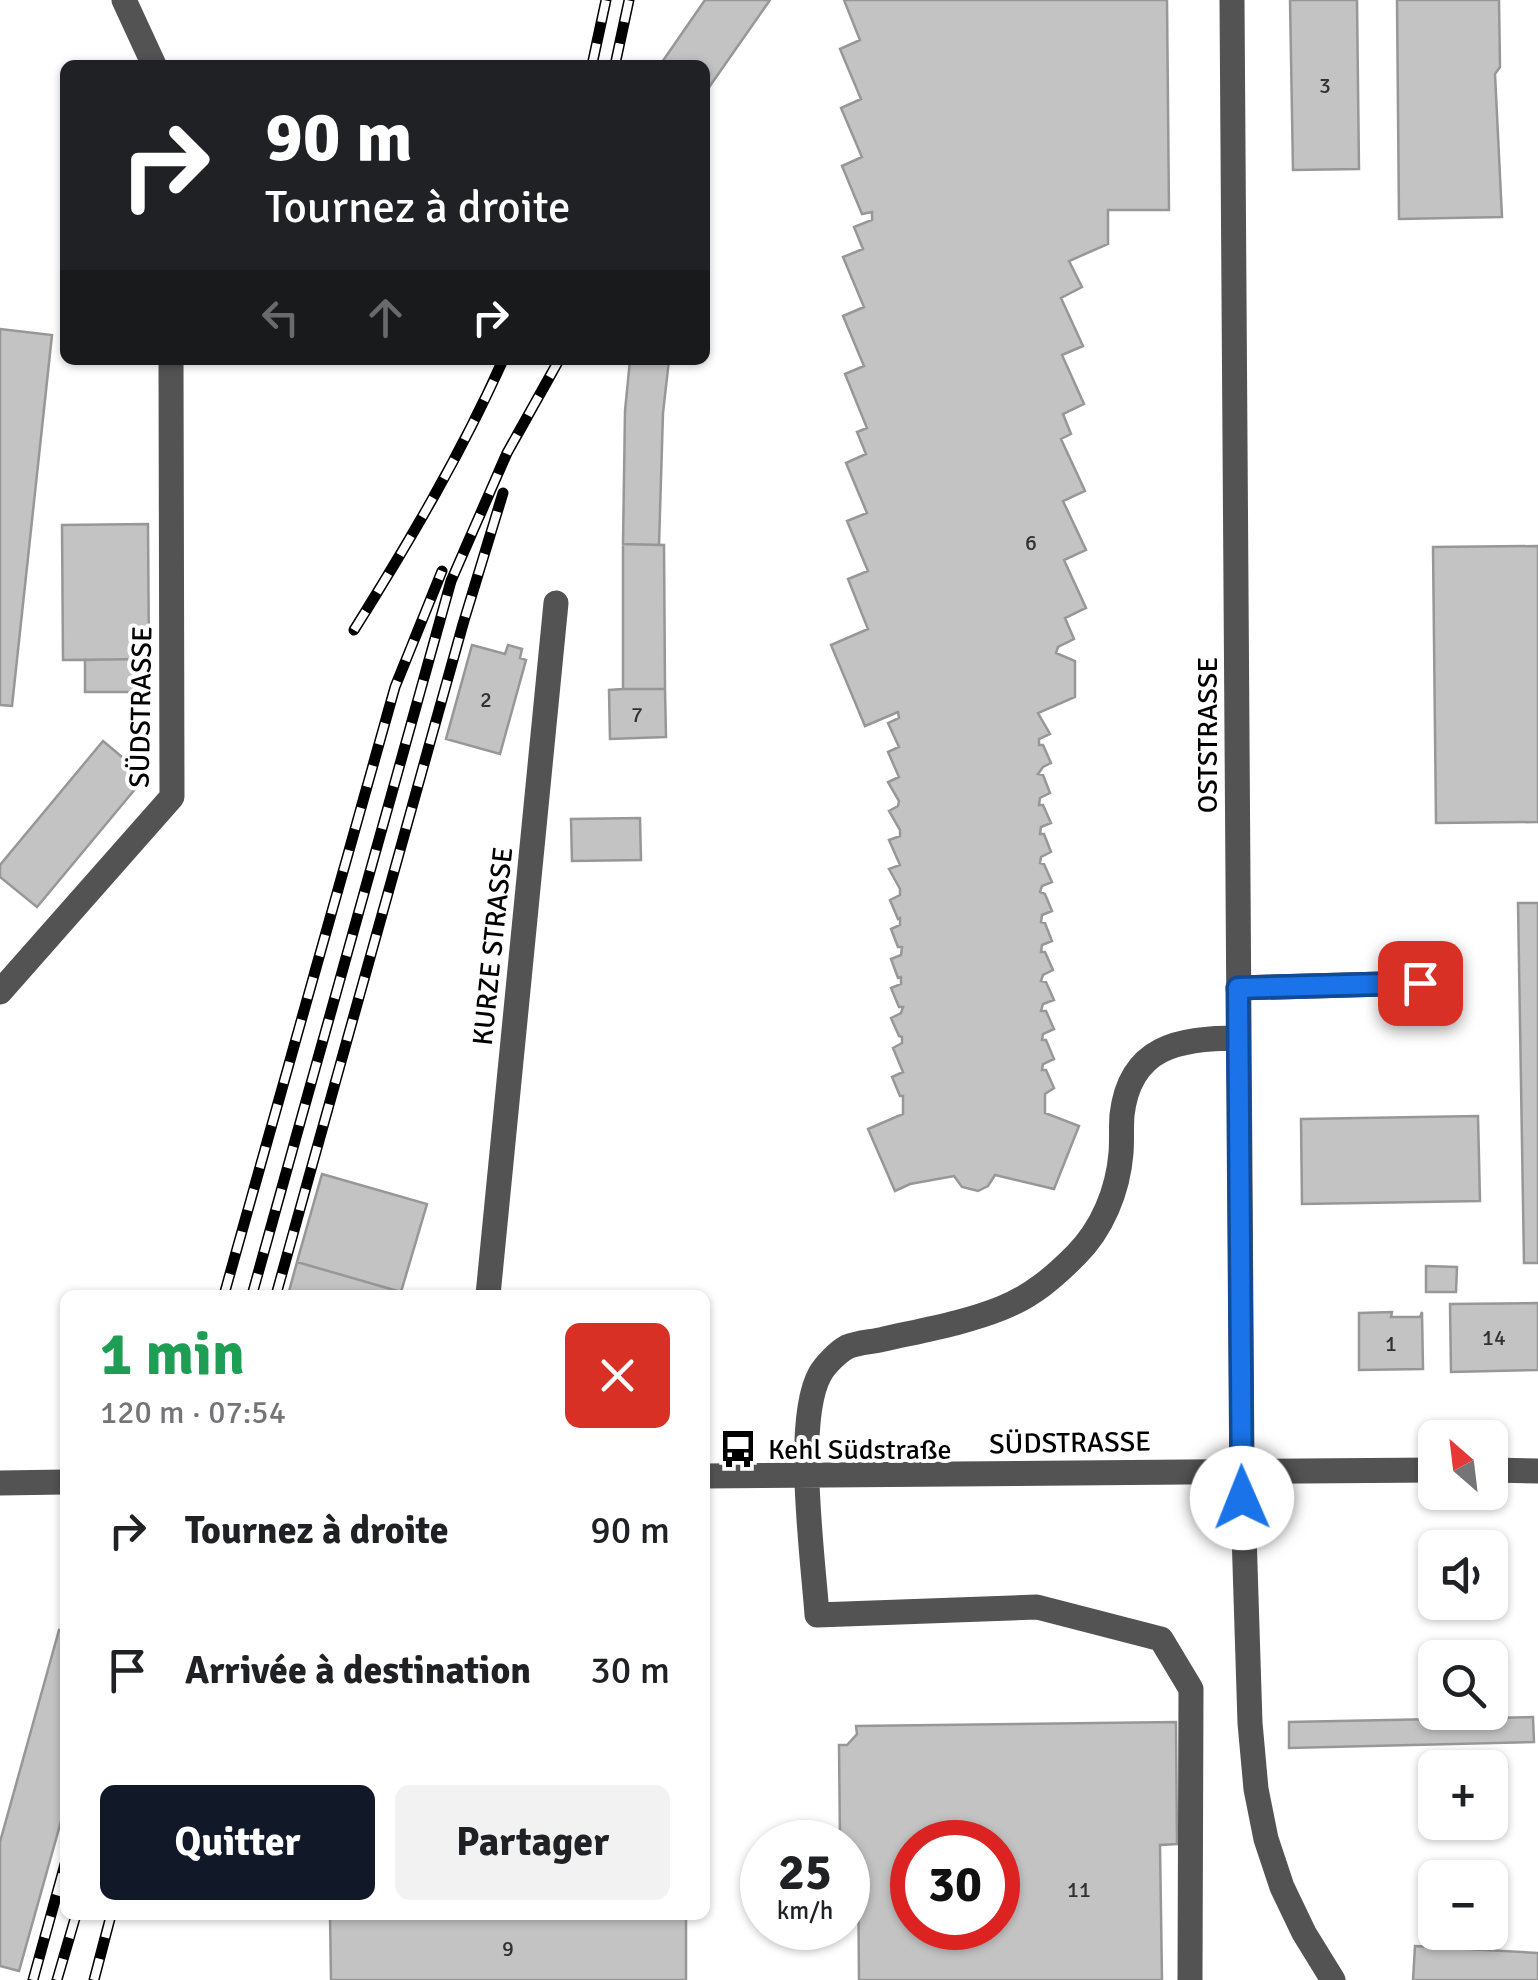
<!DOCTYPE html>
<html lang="fr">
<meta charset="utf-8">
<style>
:root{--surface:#fff;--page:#f2f2f2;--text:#202124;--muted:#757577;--accent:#111827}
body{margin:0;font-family:Signika,sans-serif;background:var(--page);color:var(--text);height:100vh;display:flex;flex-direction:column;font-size:38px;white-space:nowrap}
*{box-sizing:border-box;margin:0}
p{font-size:32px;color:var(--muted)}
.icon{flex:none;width:55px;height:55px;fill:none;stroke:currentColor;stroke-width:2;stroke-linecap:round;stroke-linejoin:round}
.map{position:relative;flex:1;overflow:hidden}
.sheet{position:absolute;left:60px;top:1290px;width:650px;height:630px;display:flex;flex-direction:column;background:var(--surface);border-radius:15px;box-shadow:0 2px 8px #0004}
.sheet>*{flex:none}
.hud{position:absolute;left:60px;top:60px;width:650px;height:305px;border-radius:15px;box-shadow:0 2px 8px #0004;background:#202124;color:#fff;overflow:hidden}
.needle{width:65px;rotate:332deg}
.tools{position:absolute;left:1418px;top:1420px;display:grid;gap:20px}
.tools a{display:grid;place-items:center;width:90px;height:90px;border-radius:15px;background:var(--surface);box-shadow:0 2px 8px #0004;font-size:50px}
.speed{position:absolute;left:740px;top:1820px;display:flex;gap:20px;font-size:50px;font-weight:700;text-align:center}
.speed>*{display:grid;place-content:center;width:130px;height:130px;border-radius:50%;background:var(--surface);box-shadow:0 2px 8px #0004;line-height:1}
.speed small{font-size:25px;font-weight:400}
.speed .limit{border:15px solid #d22;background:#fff;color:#111}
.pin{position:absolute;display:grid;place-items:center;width:85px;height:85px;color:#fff;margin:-42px;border-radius:20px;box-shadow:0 5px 15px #0006}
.me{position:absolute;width:110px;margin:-55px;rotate:359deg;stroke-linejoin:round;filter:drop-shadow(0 0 8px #0008)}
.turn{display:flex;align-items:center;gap:35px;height:210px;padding:0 40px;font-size:45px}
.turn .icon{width:130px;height:130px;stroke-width:2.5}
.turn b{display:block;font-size:70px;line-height:85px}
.lanes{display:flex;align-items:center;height:95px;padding:0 40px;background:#0003;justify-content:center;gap:50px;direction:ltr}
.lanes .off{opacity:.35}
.round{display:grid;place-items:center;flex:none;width:105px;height:105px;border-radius:15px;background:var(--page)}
.summary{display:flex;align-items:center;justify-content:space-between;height:170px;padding:0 40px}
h1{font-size:60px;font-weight:800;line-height:75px;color:#1e9e55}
.button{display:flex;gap:20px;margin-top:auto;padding:20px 40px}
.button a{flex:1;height:115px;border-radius:15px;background:var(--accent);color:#fff;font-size:40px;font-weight:800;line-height:115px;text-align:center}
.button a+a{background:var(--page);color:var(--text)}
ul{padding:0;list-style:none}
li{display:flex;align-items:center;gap:30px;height:140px;padding:0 40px}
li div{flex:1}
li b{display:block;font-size:38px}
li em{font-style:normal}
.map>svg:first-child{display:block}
</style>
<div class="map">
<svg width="1538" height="1980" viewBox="0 0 1538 1980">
<rect width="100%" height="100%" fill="#fff"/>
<path fill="#c3c3c3" stroke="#979797" stroke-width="2.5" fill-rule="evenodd" d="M705,0h65l-65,93v-28h-45z
M844,0h323l2,210h-61v34l-39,17 13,26 -21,11 22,48 -21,9 22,49 -21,10 8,20 -10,5 24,52 -22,10 23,49 -22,10 22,48 -21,10 9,21 -16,8 -2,6 19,8v36l-37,16 12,21 -11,5v6h4l8,18 -8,4 -5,7 5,1 7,18 -10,5 -1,7h4l8,18 -10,4 -1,7h4l7,18 -10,5 -1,6 4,1 8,18 -10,4 -2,6 5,2 7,17 -10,4 -1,7 4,1 7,18 -10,4 -1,7h4l8,18 -10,5 -2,6 5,1 8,18 -11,4 -2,7h5l8,18 -11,5 -1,6h4l8,19 -11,5 -1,6h4l8,18 -9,6v19l34,13 -25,63 -59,-14 -7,11 -10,5 -16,-4 -8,-11 -44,8 -15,7 -27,-62 35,-15v-18h-3l-8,-19 11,-5 -10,-24 9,-5v-6l-3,-1 -8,-18 10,-5 2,-6h-4l-8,-19 10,-4v-7l-3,1 -7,-19 10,-4 1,-8h-4l-7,-18 9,-4v-7l-2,1 -8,-19 10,-5v-6l-11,-20 11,-4 -11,-25 11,-4v-6l-11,-19 9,-5 1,-5 -11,-19 11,-5 -11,-25 11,-5 -11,-24 11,-5 -1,-6 -33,14 -34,-81 37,-16 -20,-50 20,-8 -21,-50 20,-8 -21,-50 20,-9 -9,-22 10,-4 -22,-54 19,-8 -21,-50 21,-9 -21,-50 20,-8 -9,-22 18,-7v-8l-10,2 -20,-48 20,-9 -21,-49 20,-9 -21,-50 20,-9z
M1290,0h67l2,169 -66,1z
M1397,0h102l1,67 -5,7 7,143 -103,2z
M0,329l52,6 -40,371 -12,-1z
M630,360h39l-6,53 -4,132 -36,-1 2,-133z
M148,524l1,135 -86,1 -1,-135z
M623,544l41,1 1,144h-42z
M1538,546v276l-102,1 -3,-276z
M472,645l33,9 3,-9 14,4 -2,9 6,2 -26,94 -54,-15z
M135,659v33h-50v-32z
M623,689h42l1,48 -56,2 -1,-49z
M103,741l25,21 9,-10 13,10 -8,11 4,3 -109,131 -37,-30v-12z
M640,818l1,42 -69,1 -1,-42z
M1518,903h20v360h-14z
M1478,1116l2,85 -178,3 -1,-85z
M322,1174l105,30 -26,88 -104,-30z
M297,1262l104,30 -1,3h-112z
M1426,1266l31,1 -1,25h-30z
M1538,1303v67l-87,2 -1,-68z
M1392,1312l-1,5h29l2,-5 1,57 -64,1v-57z
M59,1630l6,2v175l-46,164 -19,-5v-124z
M1533,1717l1,25 -245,6v-26z
M1176,1722l1,122 -17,1 2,135h-303l-1,-130h-10v-8h-8l-1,-97h8l10,-11 -1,-8zM912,1842h86v86h-86z
M330,1915h356v65h-355z
M1415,1946l123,7v27h-125z"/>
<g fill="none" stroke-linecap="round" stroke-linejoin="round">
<path stroke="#535353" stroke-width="25" d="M124,0l30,65
M1232,0l10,1470 8,253 6,66 10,50 16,48 22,46 29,47
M1238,988l182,-5
M0,992l172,-195 -1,-437
M488,1295l68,-692
M1490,1470l48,1
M705,1476l730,-6
M0,1483l65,-1
M1190,1980l1,-291 -30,-50 -124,-32 -220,8c-4,-58 -23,-194 3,-241 5,-9 18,-22 27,-27 11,-5 26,-5 37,-8 40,-9 81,-16 118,-31 30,-12 51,-30 74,-53 26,-26 42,-64 45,-102 1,-12 0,-25 1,-38 8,-69 57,-77 117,-77"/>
<g stroke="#000" stroke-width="11">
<path id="rail" d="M592,65l14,-65
M615,65l14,-65
M354,630c55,-88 107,-176 149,-270
M224,1295l171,-608 47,-116
M252,1295l199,-714 56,-128 52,-93
M276,1295l187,-671 40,-131
M33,1980l32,-116
M57,1980l19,-65
M94,1980l17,-65"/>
</g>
<use href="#rail" stroke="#fff" stroke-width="8" stroke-dasharray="22" stroke-linecap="butt"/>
</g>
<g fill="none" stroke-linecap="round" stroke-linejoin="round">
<g stroke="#114b97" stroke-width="25">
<path id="route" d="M1242,1498l-4,-510 182,-5"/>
</g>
<use href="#route" stroke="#1a73e8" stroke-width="18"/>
</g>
<defs>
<g id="bus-bare" transform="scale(3)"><path d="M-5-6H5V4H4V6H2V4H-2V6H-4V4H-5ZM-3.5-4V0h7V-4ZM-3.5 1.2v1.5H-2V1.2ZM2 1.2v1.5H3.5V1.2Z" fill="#000" stroke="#fff" stroke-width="2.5" paint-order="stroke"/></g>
</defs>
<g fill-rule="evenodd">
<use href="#bus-bare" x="738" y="1449"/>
</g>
<g text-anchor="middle" stroke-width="8" stroke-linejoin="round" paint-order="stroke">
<g font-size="22" fill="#313131">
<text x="1325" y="93">3</text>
<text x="1031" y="550">6</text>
<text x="486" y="707">2</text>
<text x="637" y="722">7</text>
<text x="1494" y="1345">14</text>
<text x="1391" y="1351">1</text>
<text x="1079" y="1897">11</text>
<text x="508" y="1956">9</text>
</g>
<g font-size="28" fill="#000" stroke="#fff">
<text transform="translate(140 707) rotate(-89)" y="10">SÜDSTRASSE</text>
<text transform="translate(1207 735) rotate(-90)" y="10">OSTSTRASSE</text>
<text transform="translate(492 946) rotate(-84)" y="10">KURZE STRASSE</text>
<text transform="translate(1070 1442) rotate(-1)" y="10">SÜDSTRASSE</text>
</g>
<g font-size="28" fill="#000" stroke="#fff" text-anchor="start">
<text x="768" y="1459">Kehl Südstraße</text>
</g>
</g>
</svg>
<div class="tools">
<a><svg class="needle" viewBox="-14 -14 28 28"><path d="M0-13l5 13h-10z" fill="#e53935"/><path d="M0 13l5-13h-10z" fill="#757577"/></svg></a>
<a><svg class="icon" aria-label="sound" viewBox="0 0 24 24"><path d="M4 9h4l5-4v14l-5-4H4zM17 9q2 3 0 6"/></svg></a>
<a><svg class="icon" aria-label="search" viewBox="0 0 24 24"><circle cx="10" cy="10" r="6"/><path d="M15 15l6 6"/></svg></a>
<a>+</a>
<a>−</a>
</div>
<div class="speed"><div>25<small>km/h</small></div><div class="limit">30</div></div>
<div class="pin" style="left:1420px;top:983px;background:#d93025"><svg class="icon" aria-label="arrive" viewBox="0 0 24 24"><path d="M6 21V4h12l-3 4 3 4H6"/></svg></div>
<svg class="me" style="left:1242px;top:1498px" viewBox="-20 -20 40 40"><circle r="19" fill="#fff"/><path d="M0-13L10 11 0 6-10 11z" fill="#1a73e8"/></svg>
<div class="hud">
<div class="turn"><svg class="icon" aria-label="right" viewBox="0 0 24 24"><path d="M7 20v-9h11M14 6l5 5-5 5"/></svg><div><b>90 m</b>Tournez à droite</div></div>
<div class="lanes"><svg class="icon off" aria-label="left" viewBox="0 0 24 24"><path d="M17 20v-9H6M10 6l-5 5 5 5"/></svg><svg class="icon off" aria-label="ahead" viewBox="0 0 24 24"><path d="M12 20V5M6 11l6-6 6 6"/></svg><svg class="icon" aria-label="right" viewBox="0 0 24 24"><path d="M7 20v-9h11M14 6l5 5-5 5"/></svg></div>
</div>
<section class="sheet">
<div class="summary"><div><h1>1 min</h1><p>120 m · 07:54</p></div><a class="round" style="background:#d93025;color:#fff"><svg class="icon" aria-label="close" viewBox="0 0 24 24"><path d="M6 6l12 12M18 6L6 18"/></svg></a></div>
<ul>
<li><svg class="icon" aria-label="right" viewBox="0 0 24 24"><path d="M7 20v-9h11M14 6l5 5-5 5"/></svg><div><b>Tournez à droite</b></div><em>90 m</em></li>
<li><svg class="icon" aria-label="arrive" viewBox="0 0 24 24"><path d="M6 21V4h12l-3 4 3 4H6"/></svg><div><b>Arrivée à destination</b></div><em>30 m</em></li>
</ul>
<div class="button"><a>Quitter</a><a>Partager</a></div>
</section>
</div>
